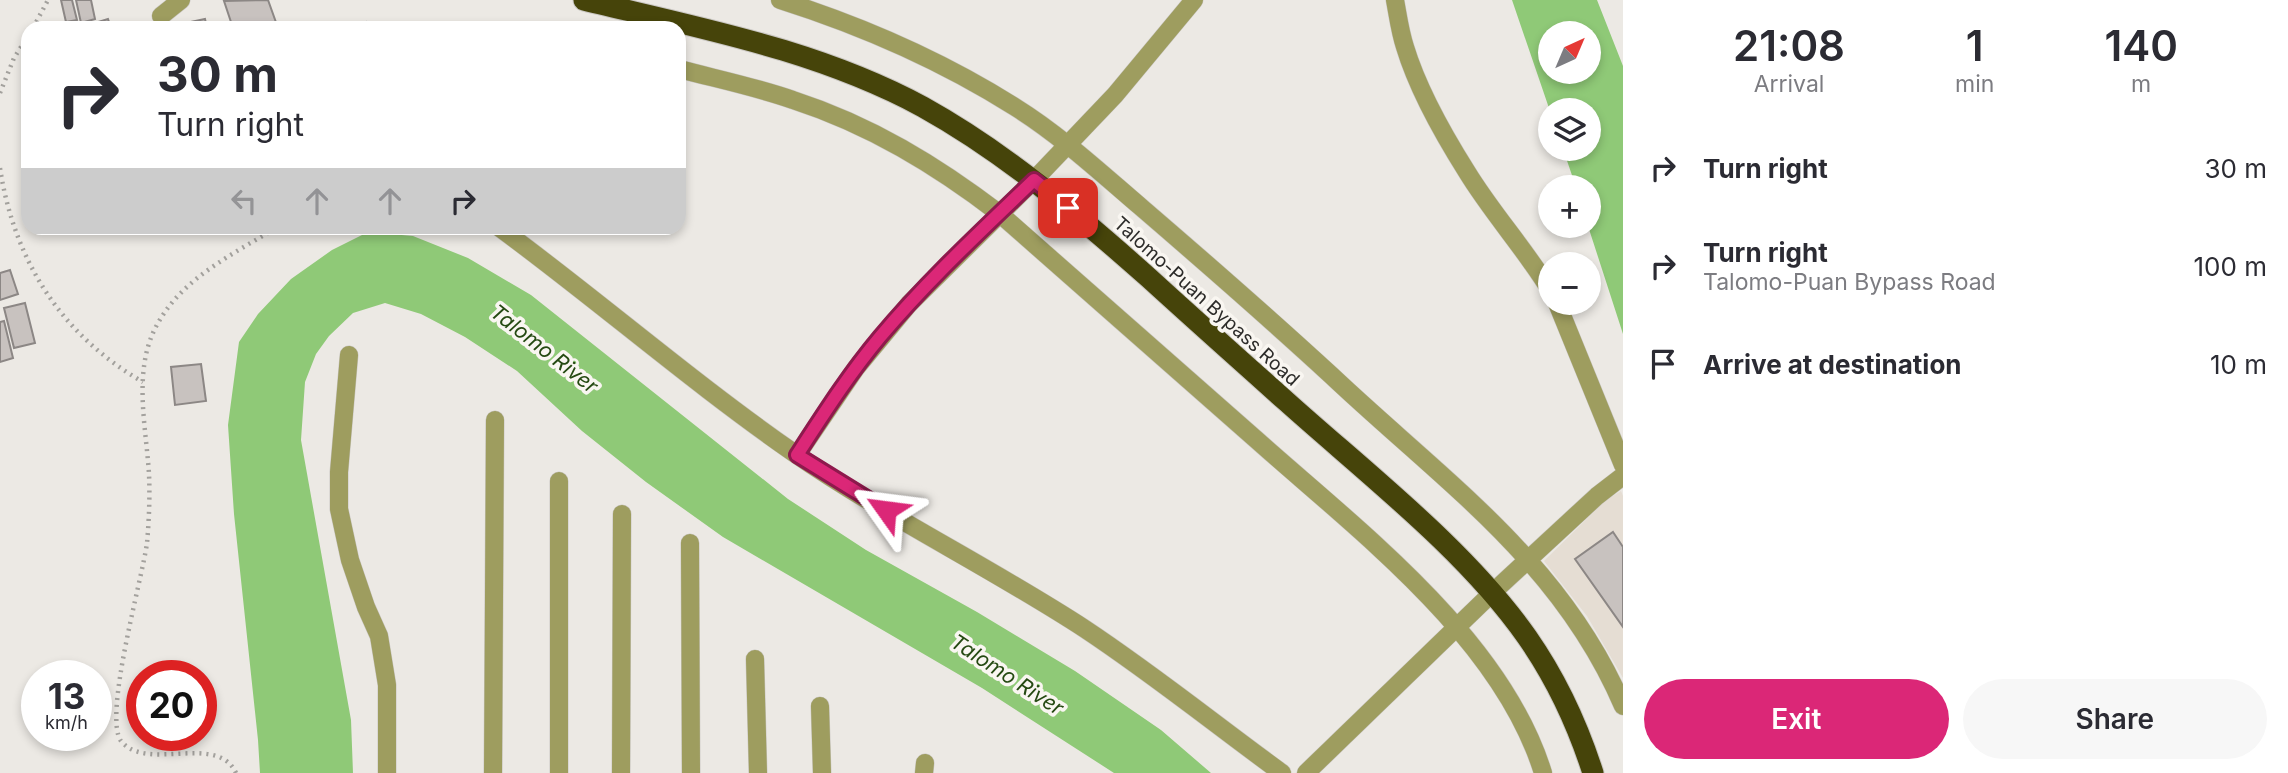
<!DOCTYPE html>
<meta charset="utf-8">
<style>
:root{--surface:#fff;--page:#f7f7f7;--text:#2b2b33;--muted:#7c7c81;--accent:#db2777}
body{margin:0;font-family:Inter,sans-serif;background:var(--page);color:var(--text);height:100vh;display:flex;flex-direction:column;font-size:26px;white-space:nowrap}
*{box-sizing:border-box;margin:0}
p{font-size:23px;color:var(--muted)}
.icon{flex:none;width:38px;height:38px;fill:none;stroke:currentColor;stroke-width:2;stroke-linecap:round;stroke-linejoin:round}
.map{position:relative;flex:1;overflow:hidden}
.side{display:flex;flex-direction:column;background:var(--surface);width:665px}
.side>*{flex:none}
.top-card{position:absolute;left:21px;top:21px;width:665px;height:214px;border-radius:21px;box-shadow:0 4px 10px #0003;background:#fff;color:var(--text);overflow:hidden}
.needle{width:46px;rotate:44deg}
.tools{position:absolute;left:1538px;top:21px;display:grid;gap:14px}
.tools a{display:grid;place-items:center;width:63px;height:63px;border-radius:50%;background:var(--surface);box-shadow:0 4px 10px #0003;font-size:35px}
.speed{position:absolute;left:21px;top:660px;display:flex;gap:14px;font-size:35px;font-weight:700;text-align:center}
.speed>*{display:grid;place-content:center;width:91px;height:91px;border-radius:50%;background:var(--surface);box-shadow:0 4px 10px #0003;line-height:1}
.speed small{font-size:18px;font-weight:400}
.speed .limit{border:10px solid #d22;background:#fff;color:#111}
.pin{position:absolute;display:grid;place-items:center;width:60px;height:60px;color:#fff;margin:-30px;border-radius:14px;box-shadow:0 4px 10px #0006}
.me{position:absolute;width:77px;margin:-38px;rotate:301deg;stroke-linejoin:round;filter:drop-shadow(0 0 5px #0008)}
.turn{display:flex;align-items:center;gap:24px;height:147px;padding:0 21px;font-size:32px}
.turn .icon{width:91px;height:91px;stroke-width:2.5}
.turn b{display:block;font-size:49px;line-height:60px}
.lanes{display:flex;align-items:center;height:66px;padding:0 21px;background:#0003;justify-content:center;gap:35px;direction:ltr}
.lanes .off{opacity:.35}
.eta{display:flex;justify-content:space-evenly;align-items:center;height:119px;text-align:center}
.eta b{font-size:42px;font-weight:600;line-height:49px}
.cta{display:flex;gap:14px;margin-top:auto;padding:14px 21px}
.cta a{flex:1;height:80px;border-radius:42px;background:var(--accent);color:#fff;font-size:28px;font-weight:600;line-height:80px;text-align:center}
.cta a+a{background:var(--page);color:var(--text)}
ul{padding:0;list-style:none}
li{display:flex;align-items:center;gap:21px;height:98px;padding:0 21px}
li div{flex:1}
li b{display:block;font-size:26px}
li em{font-style:normal}
main{display:flex;flex:1;min-height:0}
.map>svg:first-child{display:block}
</style>
<main>
<div class="map">
<svg width="1623" height="773" viewBox="0 0 1623 773">
<rect width="100%" height="100%" fill="#ece9e4"/>
<path fill="#e5ddd3" d="M1621,491l2,5v182l-36,-62 -43,-55 62,-61z"/>
<path fill="#8fc977" fill-rule="evenodd" d="M1512,0h85l26,66v268l-35,-108 1,-39h-13l-13,-38h26v-39l-39,1zM1550,33h39v39h-39z
M368,232l45,4 55,22 63,37 257,204 78,51 111,62 98,59 86,59 50,43h-97l-132,-85 -259,-151 -77,-55 -64,-51 -65,-60 -52,-34 -44,-23 -36,-11 -32,10 -24,23 -13,18 -11,28 -4,58 50,280 2,53h-93l-2,-33 -24,-226 -6,-89 11,-83 19,-28 33,-35 41,-29z"/>
<path fill="#c8c2bf" stroke="#8c8785" stroke-width="2" d="M61,0h11l5,20 -11,2z
M76,0h15l4,19 -14,4z
M268,0l10,28h-45l-9,-27z
M108,19l3,9h-15l-1,-5z
M205,19l2,9h-25l-1,-4z
M366,22l2,6h-20z
M10,270l8,24 -18,6v-27z
M25,303l10,40 -21,5 -10,-40z
M4,321l9,37 -13,4v-40z
M201,364l5,37 -31,4 -4,-38z
M1613,532l10,15v80l-48,-68z"/>
<g fill="none" stroke-linecap="round" stroke-linejoin="round">
<g stroke="#cac7c3" stroke-width="19">
<path id="minor" d="M780,0c82,26 162,61 235,107 45,28 86,66 127,101 64,55 128,111 190,168 110,104 229,185 291,330
M1395,0c3,16 5,32 10,47 13,43 38,87 62,125 25,41 58,77 83,118
M161,16l20,-16
M679,69c38,10 77,18 114,31 77,25 143,65 207,114 86,76 173,152 259,228 101,90 243,197 284,331
M500,228c99,73 193,155 294,225 93,64 196,114 291,176 68,45 131,96 197,144
M1557,303l66,162
M349,355l-10,117v37l11,51 16,47 13,29 8,49v88
M797,455l59,-87 53,-64 125,-124 81,-85 79,-95
M559,481v292
M690,543l1,230
M755,659l3,114
M820,706l2,67
M493,773l2,-353
M621,773l1,-259
M924,773l1,-10
M1306,773l186,-180 105,-97 26,-20"/>
</g>
<g stroke="#cac7c3" stroke-width="23">
<path id="highway" d="M584,0c115,28 234,50 339,107 83,46 155,108 226,171 46,42 92,83 138,124 79,71 179,148 240,235 30,43 50,86 66,136"/>
</g>
<path stroke="#a3a19d" stroke-width="4.5" stroke-dasharray="2 5" stroke-linecap="butt" d="M33,28l15,-28
M0,93l14,-35 14,-22
M0,168c14,92 61,167 143,214
M236,773c-19,-41 -89,0 -115,-32 -18,-25 21,-161 26,-198 2,-22 3,-47 2,-69 -3,-49 -17,-106 9,-151 25,-45 75,-69 118,-95"/>
<use href="#minor" stroke="#9e9d5f" stroke-width="18"/>
<use href="#highway" stroke="#46440a" stroke-width="21"/>
</g>
<g fill="none" stroke-linecap="round" stroke-linejoin="round">
<g stroke="#8e194d" stroke-width="18">
<path id="route" d="M886,510l-89,-55c26,-40 52,-81 83,-118 47,-56 101,-106 154,-157l34,28"/>
</g>
<use href="#route" stroke="#db2777" stroke-width="12"/>
</g>
<g text-anchor="middle" stroke-width="7" stroke-linejoin="round" paint-order="stroke">
<g font-size="19" fill="#2d2c2a" stroke="#f9f6f1">
<text transform="translate(1207 301) rotate(42)" y="7">Talomo-Puan Bypass Road</text>
</g>
<g font-size="21" font-style="italic" fill="#254a12" stroke="#f9f6f1">
<text transform="translate(544 349) rotate(38)" y="7">Talomo River</text>
<text transform="translate(1007 675) rotate(33)" y="7">Talomo River</text>
</g>
</g>
</svg>
<div class="tools">
<a><svg class="needle" viewBox="-14 -14 28 28"><path d="M0-13l5 13h-10z" fill="#e53935"/><path d="M0 13l5-13h-10z" fill="#7c7c81"/></svg></a>
<a><svg class="icon" aria-label="layers" viewBox="0 0 24 24"><path d="M12 4l9 5-9 5-9-5zM3 14l9 5 9-5"/></svg></a>
<a>+</a>
<a>−</a>
</div>
<div class="speed"><div>13<small>km/h</small></div><div class="limit">20</div></div>
<div class="pin" style="left:1068px;top:208px;background:#d93025"><svg class="icon" aria-label="arrive" viewBox="0 0 24 24"><path d="M6 21V4h12l-3 4 3 4H6"/></svg></div>
<svg class="me" style="left:886px;top:510px" viewBox="-20 -20 40 40"><path d="M0-17L14 15 0 8-14 15z" fill="#db2777" stroke="#fff" stroke-width="4"/></svg>
<div class="top-card">
<div class="turn"><svg class="icon" aria-label="right" viewBox="0 0 24 24"><path d="M7 20v-9h11M14 6l5 5-5 5"/></svg><div><b>30 m</b>Turn right</div></div>
<div class="lanes"><svg class="icon off" aria-label="left" viewBox="0 0 24 24"><path d="M17 20v-9H6M10 6l-5 5 5 5"/></svg><svg class="icon off" aria-label="ahead" viewBox="0 0 24 24"><path d="M12 20V5M6 11l6-6 6 6"/></svg><svg class="icon off" aria-label="ahead" viewBox="0 0 24 24"><path d="M12 20V5M6 11l6-6 6 6"/></svg><svg class="icon" aria-label="right" viewBox="0 0 24 24"><path d="M7 20v-9h11M14 6l5 5-5 5"/></svg></div>
</div>
</div>
<section class="side">
<div class="eta">
<div><b>21:08</b><p>Arrival</p></div>
<div><b>1</b><p>min</p></div>
<div><b>140</b><p>m</p></div>
</div>
<ul>
<li><svg class="icon" aria-label="right" viewBox="0 0 24 24"><path d="M7 20v-9h11M14 6l5 5-5 5"/></svg><div><b>Turn right</b></div><em>30 m</em></li>
<li><svg class="icon" aria-label="right" viewBox="0 0 24 24"><path d="M7 20v-9h11M14 6l5 5-5 5"/></svg><div><b>Turn right</b><p>Talomo-Puan Bypass Road</p></div><em>100 m</em></li>
<li><svg class="icon" aria-label="arrive" viewBox="0 0 24 24"><path d="M6 21V4h12l-3 4 3 4H6"/></svg><div><b>Arrive at destination</b></div><em>10 m</em></li>
</ul>
<div class="cta"><a>Exit</a><a>Share</a></div>
</section>
</main>
